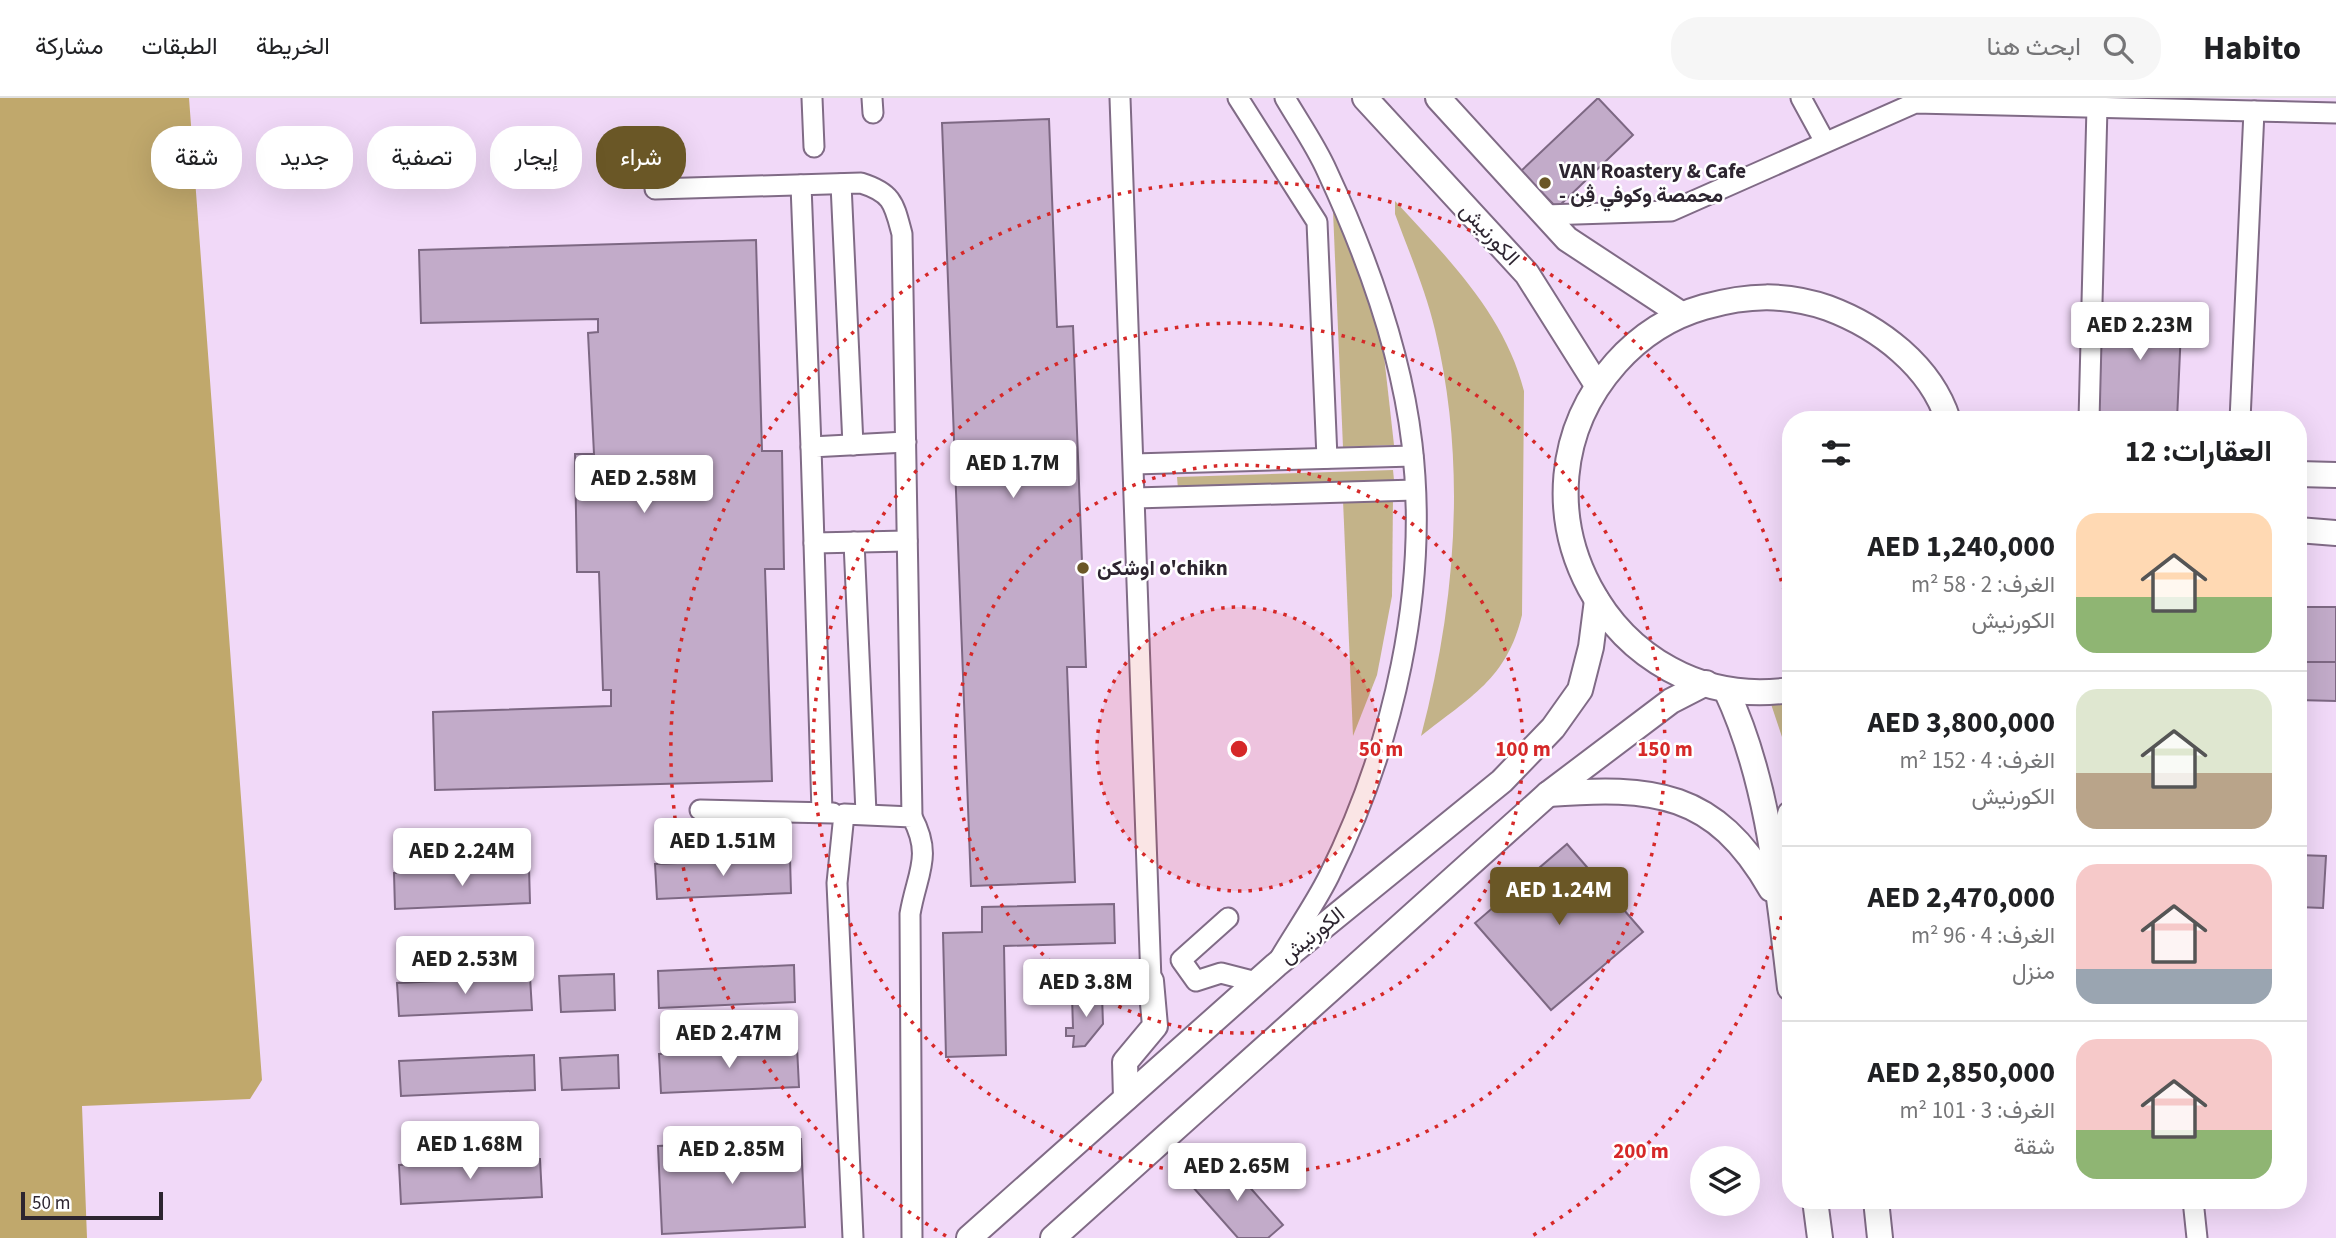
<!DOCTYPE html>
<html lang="ar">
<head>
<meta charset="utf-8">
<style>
  :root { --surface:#fff; --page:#f6f6f6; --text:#202124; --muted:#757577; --line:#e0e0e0; --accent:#6a5726 }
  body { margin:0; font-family:"Source Sans 3",Vazirmatn,sans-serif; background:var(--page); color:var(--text); direction:rtl; height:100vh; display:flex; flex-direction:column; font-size:26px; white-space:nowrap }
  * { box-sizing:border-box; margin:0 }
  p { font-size:23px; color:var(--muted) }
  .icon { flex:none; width:38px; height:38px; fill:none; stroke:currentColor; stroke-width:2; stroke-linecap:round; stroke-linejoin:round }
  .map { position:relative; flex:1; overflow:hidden; direction:ltr }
  .sheet { position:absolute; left:1782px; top:313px; width:525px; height:798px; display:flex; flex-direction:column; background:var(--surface); border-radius:28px; box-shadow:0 7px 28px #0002; direction:rtl }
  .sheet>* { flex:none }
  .hud { position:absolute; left:21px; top:28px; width:665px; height:63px; direction:rtl; display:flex; gap:14px }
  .buttons { position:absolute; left:1690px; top:1048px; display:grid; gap:14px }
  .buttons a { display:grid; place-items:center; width:70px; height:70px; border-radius:50%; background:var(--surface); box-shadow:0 7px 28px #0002; font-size:35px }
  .scale { position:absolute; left:21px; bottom:18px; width:142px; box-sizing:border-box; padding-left:7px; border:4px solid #2d2530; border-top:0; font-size:19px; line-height:24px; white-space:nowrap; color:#2d2530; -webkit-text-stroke:5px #fff; paint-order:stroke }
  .price { position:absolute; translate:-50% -60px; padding:0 16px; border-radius:7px; background:#fff; color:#222; font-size:23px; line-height:46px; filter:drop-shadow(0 2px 4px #0008) }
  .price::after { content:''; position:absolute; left:50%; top:42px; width:21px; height:16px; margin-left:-10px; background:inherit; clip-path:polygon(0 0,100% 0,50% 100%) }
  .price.on { background:var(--accent); color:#fff }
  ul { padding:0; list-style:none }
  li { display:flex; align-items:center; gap:21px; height:175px; padding:0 35px }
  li+li { border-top:2px solid var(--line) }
  li span { display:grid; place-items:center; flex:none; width:196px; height:140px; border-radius:21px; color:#555 }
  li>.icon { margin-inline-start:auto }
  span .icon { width:84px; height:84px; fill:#fffc; stroke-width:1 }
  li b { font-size:30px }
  h2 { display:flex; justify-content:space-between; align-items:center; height:84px; padding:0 35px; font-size:30px }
  .pill { padding:0 24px; border-radius:28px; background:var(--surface); box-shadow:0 7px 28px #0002; font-size:24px; line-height:63px }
  .pill.on { background:var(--accent); color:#fff }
  header { display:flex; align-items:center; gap:42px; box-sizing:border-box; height:98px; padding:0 35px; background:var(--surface); border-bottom:2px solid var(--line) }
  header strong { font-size:33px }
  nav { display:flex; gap:38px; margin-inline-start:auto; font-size:24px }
  .search { width:490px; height:63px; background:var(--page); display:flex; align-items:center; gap:18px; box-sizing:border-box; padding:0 24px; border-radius:28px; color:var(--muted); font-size:26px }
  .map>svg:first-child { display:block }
  .grass { fill:#c3b389 }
  .water { fill:#c0a86c }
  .building { fill:#c2abc9; stroke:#7d6883; stroke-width:2 }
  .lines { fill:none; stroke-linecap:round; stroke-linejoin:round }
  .minor-casing { stroke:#806b86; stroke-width:23 }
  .major-casing { stroke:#806b86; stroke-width:28 }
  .minor { stroke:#fff; stroke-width:19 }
  .major { stroke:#fff; stroke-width:24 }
  .ring { fill:none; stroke:#d62828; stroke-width:3.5; stroke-dasharray:3.5 7 }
  .poi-dot { fill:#6a5726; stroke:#fff; stroke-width:2.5 }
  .labels { text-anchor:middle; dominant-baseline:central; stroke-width:5; stroke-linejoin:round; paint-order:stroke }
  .poi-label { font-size:21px; font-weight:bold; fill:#2d2530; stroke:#fff; text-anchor:start }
  .street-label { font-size:21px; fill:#2d2530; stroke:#fff }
  .centre { fill:#d62828; stroke:#fff; stroke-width:3.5 }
  .ring-label { font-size:21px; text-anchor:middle; font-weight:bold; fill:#d62828; stroke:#fff; stroke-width:5; stroke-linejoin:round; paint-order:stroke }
</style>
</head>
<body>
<header>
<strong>Habito</strong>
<div class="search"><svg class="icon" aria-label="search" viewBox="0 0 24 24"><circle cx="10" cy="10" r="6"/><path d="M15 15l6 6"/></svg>ابحث هنا</div>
<nav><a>الخريطة</a><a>الطبقات</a><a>مشاركة</a></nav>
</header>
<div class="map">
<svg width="2336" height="1140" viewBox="0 0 2336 1140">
  <rect width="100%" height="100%" fill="#f1d9f8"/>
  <g class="grass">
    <path d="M1395 103C1447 159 1505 217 1524 293L1522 517C1507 581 1470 599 1421 638 1456 505 1467 366 1435 232 1426 193 1409 154 1395 116Z"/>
    <path d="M1333 113 1361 171 1383 249 1394 347 1343 349Z"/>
    <path d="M1393 372 1394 382 1178 391 1177 379Z"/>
    <path d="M1393 400 1392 498 1377 577 1353 638 1343 402Z"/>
    <path d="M1790 605V663L1771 606Z"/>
  </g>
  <path class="water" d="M0 0H189L262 982 250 1001 82 1008 87 1140H0Z"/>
  <g class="building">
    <path d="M1598 0 1633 37 1557 110 1521 73Z"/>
    <path d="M1049 21 1057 229 1073 228 1086 569H1067L1075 784 971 788 942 25Z"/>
    <path d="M756 142 762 353H782L784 471H765L772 683 435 692 433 614 611 608V592H603L599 474H577L575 356H594L588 235 598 234V221L421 225 419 152Z"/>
    <path d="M2103 205 2182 208 2177 322H2098Z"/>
    <rect x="2298" y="509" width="38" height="55"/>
    <path d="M2298 564H2336V603L2298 602Z"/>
    <path d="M1567 746 1643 834 1551 912 1475 825Z"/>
    <path d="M2298 757 2326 758 2323 810 2298 809Z"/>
    <path d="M790 760 791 795 657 801 655 766Z"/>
    <path d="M529 769 530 805 395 811 394 775Z"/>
    <path d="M1114 806 1115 845 1004 848 1006 957 946 959 943 835 982 834V809Z"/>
    <path d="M794 867 795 904 659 910 658 873Z"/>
    <path d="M614 876 615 912 561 914 559 878Z"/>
    <path d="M530 879 532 912 399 918 397 885Z"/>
    <path d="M1102 897 1103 926 1085 948 1073 949 1074 938H1066V930H1073L1072 898Z"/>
    <path d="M797 949 799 989 661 995 659 956Z"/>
    <path d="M534 957 535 992 401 998 399 963Z"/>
    <path d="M618 957 619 990 562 992 560 960Z"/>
    <path d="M801 1041 805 1129 662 1136 658 1048Z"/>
    <path d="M1224 1060 1283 1127 1268 1140H1238L1192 1088Z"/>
    <path d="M540 1061 542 1099 401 1106 399 1067Z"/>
  </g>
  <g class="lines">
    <g class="minor-casing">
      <g id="minor">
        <path d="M812 0 814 49"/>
        <path d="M872 0 873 15"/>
        <path d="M1120 0 1151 883"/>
        <path d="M1238 0 1317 124 1327 360"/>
        <path d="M1801 0 1825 44"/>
        <path d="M841 86 853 347"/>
        <path d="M801 87 811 349"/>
        <path d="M655 91 861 85C893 95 894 106 902 136L912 719"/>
        <path d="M1545 117 1671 113 1915 5 2254 13"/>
        <path d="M2089 322 2097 9"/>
        <path d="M2240 322 2254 13 2336 15"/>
        <path d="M906 344 811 349 814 445 907 443"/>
        <path d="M1134 366 1413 358"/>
        <path d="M1135 400 1415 392"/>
        <path d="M854 444 866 715"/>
        <path d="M814 445 822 714"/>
        <path d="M700 712 833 715"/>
        <path d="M1228 820 1181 862 1196 883 1221 875 1256 884"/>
        <path d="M1280 860C1296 833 1315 806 1329 778 1394 646 1429 492 1412 346 1401 252 1367 159 1327 73 1316 48 1299 24 1285 0"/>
        <path d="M2193 1102 2197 1140"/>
        <path d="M853 1140 837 785 844 716 912 719C933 758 917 775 910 816L912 1140"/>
      </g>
    </g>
    <g class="major-casing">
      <g id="major">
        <path d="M1365 0 1527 176 1597 287"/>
        <path d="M1438 0 1567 141 1681 216"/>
        <path d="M2298 376 2336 377"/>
        <path d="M2298 432 2336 435"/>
        <path d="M1726 592C1769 683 1778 790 1790 890"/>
        <path d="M1790 592C1610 618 1494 402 1616 265 1640 238 1669 219 1704 209 1747 197 1785 195 1828 210 1879 229 1931 268 1948 322"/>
        <path d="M1548 696C1653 688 1715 693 1771 791"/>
        <path d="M1790 716 1788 726 1790 743"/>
        <path d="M1126 1000 1125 964 1155 928 1151 883"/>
        <path d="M1815 1102 1820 1140"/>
        <path d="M1876 1102 1880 1140"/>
        <path d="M969 1140 1276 867 1502 683 1553 630 1580 592 1591 549 1597 502"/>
        <path d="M1053 1140 1548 696 1671 603 1706 585"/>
      </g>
    </g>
    <use href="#minor" class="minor"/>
    <use href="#major" class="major"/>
  </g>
  <circle cx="1239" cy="651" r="142" fill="#d62828" fill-opacity=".12"/>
  <g class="ring">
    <circle cx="1239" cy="651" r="142"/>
    <circle cx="1239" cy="651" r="284"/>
    <circle cx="1239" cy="651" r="426"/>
    <path d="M1790 788A568 568 0 0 1 1532 1138M946 1138A568 568 0 1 1 1790 514"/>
  </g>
  <g class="poi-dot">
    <circle cx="1545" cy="85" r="7"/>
    <circle cx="1083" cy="470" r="7"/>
  </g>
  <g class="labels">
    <g class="poi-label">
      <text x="1559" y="73">VAN Roastery &amp; Cafe<tspan x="1559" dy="24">- محمصة وكوفي ڤِن</tspan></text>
      <text x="1097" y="470">اوشكن o'chikn</text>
    </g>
    <g class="street-label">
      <text transform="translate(1490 136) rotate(47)">الكورنيش</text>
      <text transform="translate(1312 837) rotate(-39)">الكورنيش</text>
    </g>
  </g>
  <circle cx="1239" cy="651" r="10" class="centre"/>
  <g class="ring-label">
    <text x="1381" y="658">50 m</text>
    <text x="1523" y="658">100 m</text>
    <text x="1665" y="658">150 m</text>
    <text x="1641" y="1060">200 m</text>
  </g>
</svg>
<div class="buttons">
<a><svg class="icon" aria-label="layers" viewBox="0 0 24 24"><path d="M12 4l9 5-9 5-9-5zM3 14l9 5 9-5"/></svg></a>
</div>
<div class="scale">50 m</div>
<b class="price" style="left:2140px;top:264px">AED 2.23M</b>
<b class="price" style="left:1013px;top:402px">AED 1.7M</b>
<b class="price" style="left:644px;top:417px">AED 2.58M</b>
<b class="price" style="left:723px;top:780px">AED 1.51M</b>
<b class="price" style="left:462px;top:790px">AED 2.24M</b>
<b class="price on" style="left:1559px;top:829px">AED 1.24M</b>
<b class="price" style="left:465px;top:898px">AED 2.53M</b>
<b class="price" style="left:1086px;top:921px">AED 3.8M</b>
<b class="price" style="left:729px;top:972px">AED 2.47M</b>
<b class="price" style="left:470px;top:1083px">AED 1.68M</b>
<b class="price" style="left:732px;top:1088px">AED 2.85M</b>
<b class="price" style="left:1237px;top:1105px">AED 2.65M</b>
<div class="hud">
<a class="pill on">شراء</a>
<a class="pill">إيجار</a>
<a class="pill">تصفية</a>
<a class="pill">جديد</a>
<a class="pill">شقة</a>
</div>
<section class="sheet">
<h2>العقارات: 12<svg class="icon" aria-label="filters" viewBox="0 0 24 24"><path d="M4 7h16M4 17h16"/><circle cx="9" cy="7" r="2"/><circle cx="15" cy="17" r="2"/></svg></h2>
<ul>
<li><span style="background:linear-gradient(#ffd9b3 60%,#8fb573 0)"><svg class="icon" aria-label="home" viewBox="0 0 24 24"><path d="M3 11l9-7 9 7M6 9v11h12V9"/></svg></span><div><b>AED 1,240,000</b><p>الغرف: 2 · 58 m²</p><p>الكورنيش</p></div></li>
<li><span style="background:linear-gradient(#dfe7d0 60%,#b9a48a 0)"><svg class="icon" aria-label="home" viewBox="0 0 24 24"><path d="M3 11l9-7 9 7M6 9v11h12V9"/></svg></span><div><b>AED 3,800,000</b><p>الغرف: 4 · 152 m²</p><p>الكورنيش</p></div></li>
<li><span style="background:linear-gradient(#f6c9c9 75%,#9aa5b1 0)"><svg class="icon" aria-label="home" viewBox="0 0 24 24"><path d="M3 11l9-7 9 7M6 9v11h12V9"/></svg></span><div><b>AED 2,470,000</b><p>الغرف: 4 · 96 m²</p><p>منزل</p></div></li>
<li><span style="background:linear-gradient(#f6c9c9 65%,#8fb573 0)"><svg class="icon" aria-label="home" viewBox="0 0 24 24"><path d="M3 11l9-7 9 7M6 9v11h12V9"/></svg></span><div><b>AED 2,850,000</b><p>الغرف: 3 · 101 m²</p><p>شقة</p></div></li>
</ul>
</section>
</div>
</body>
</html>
